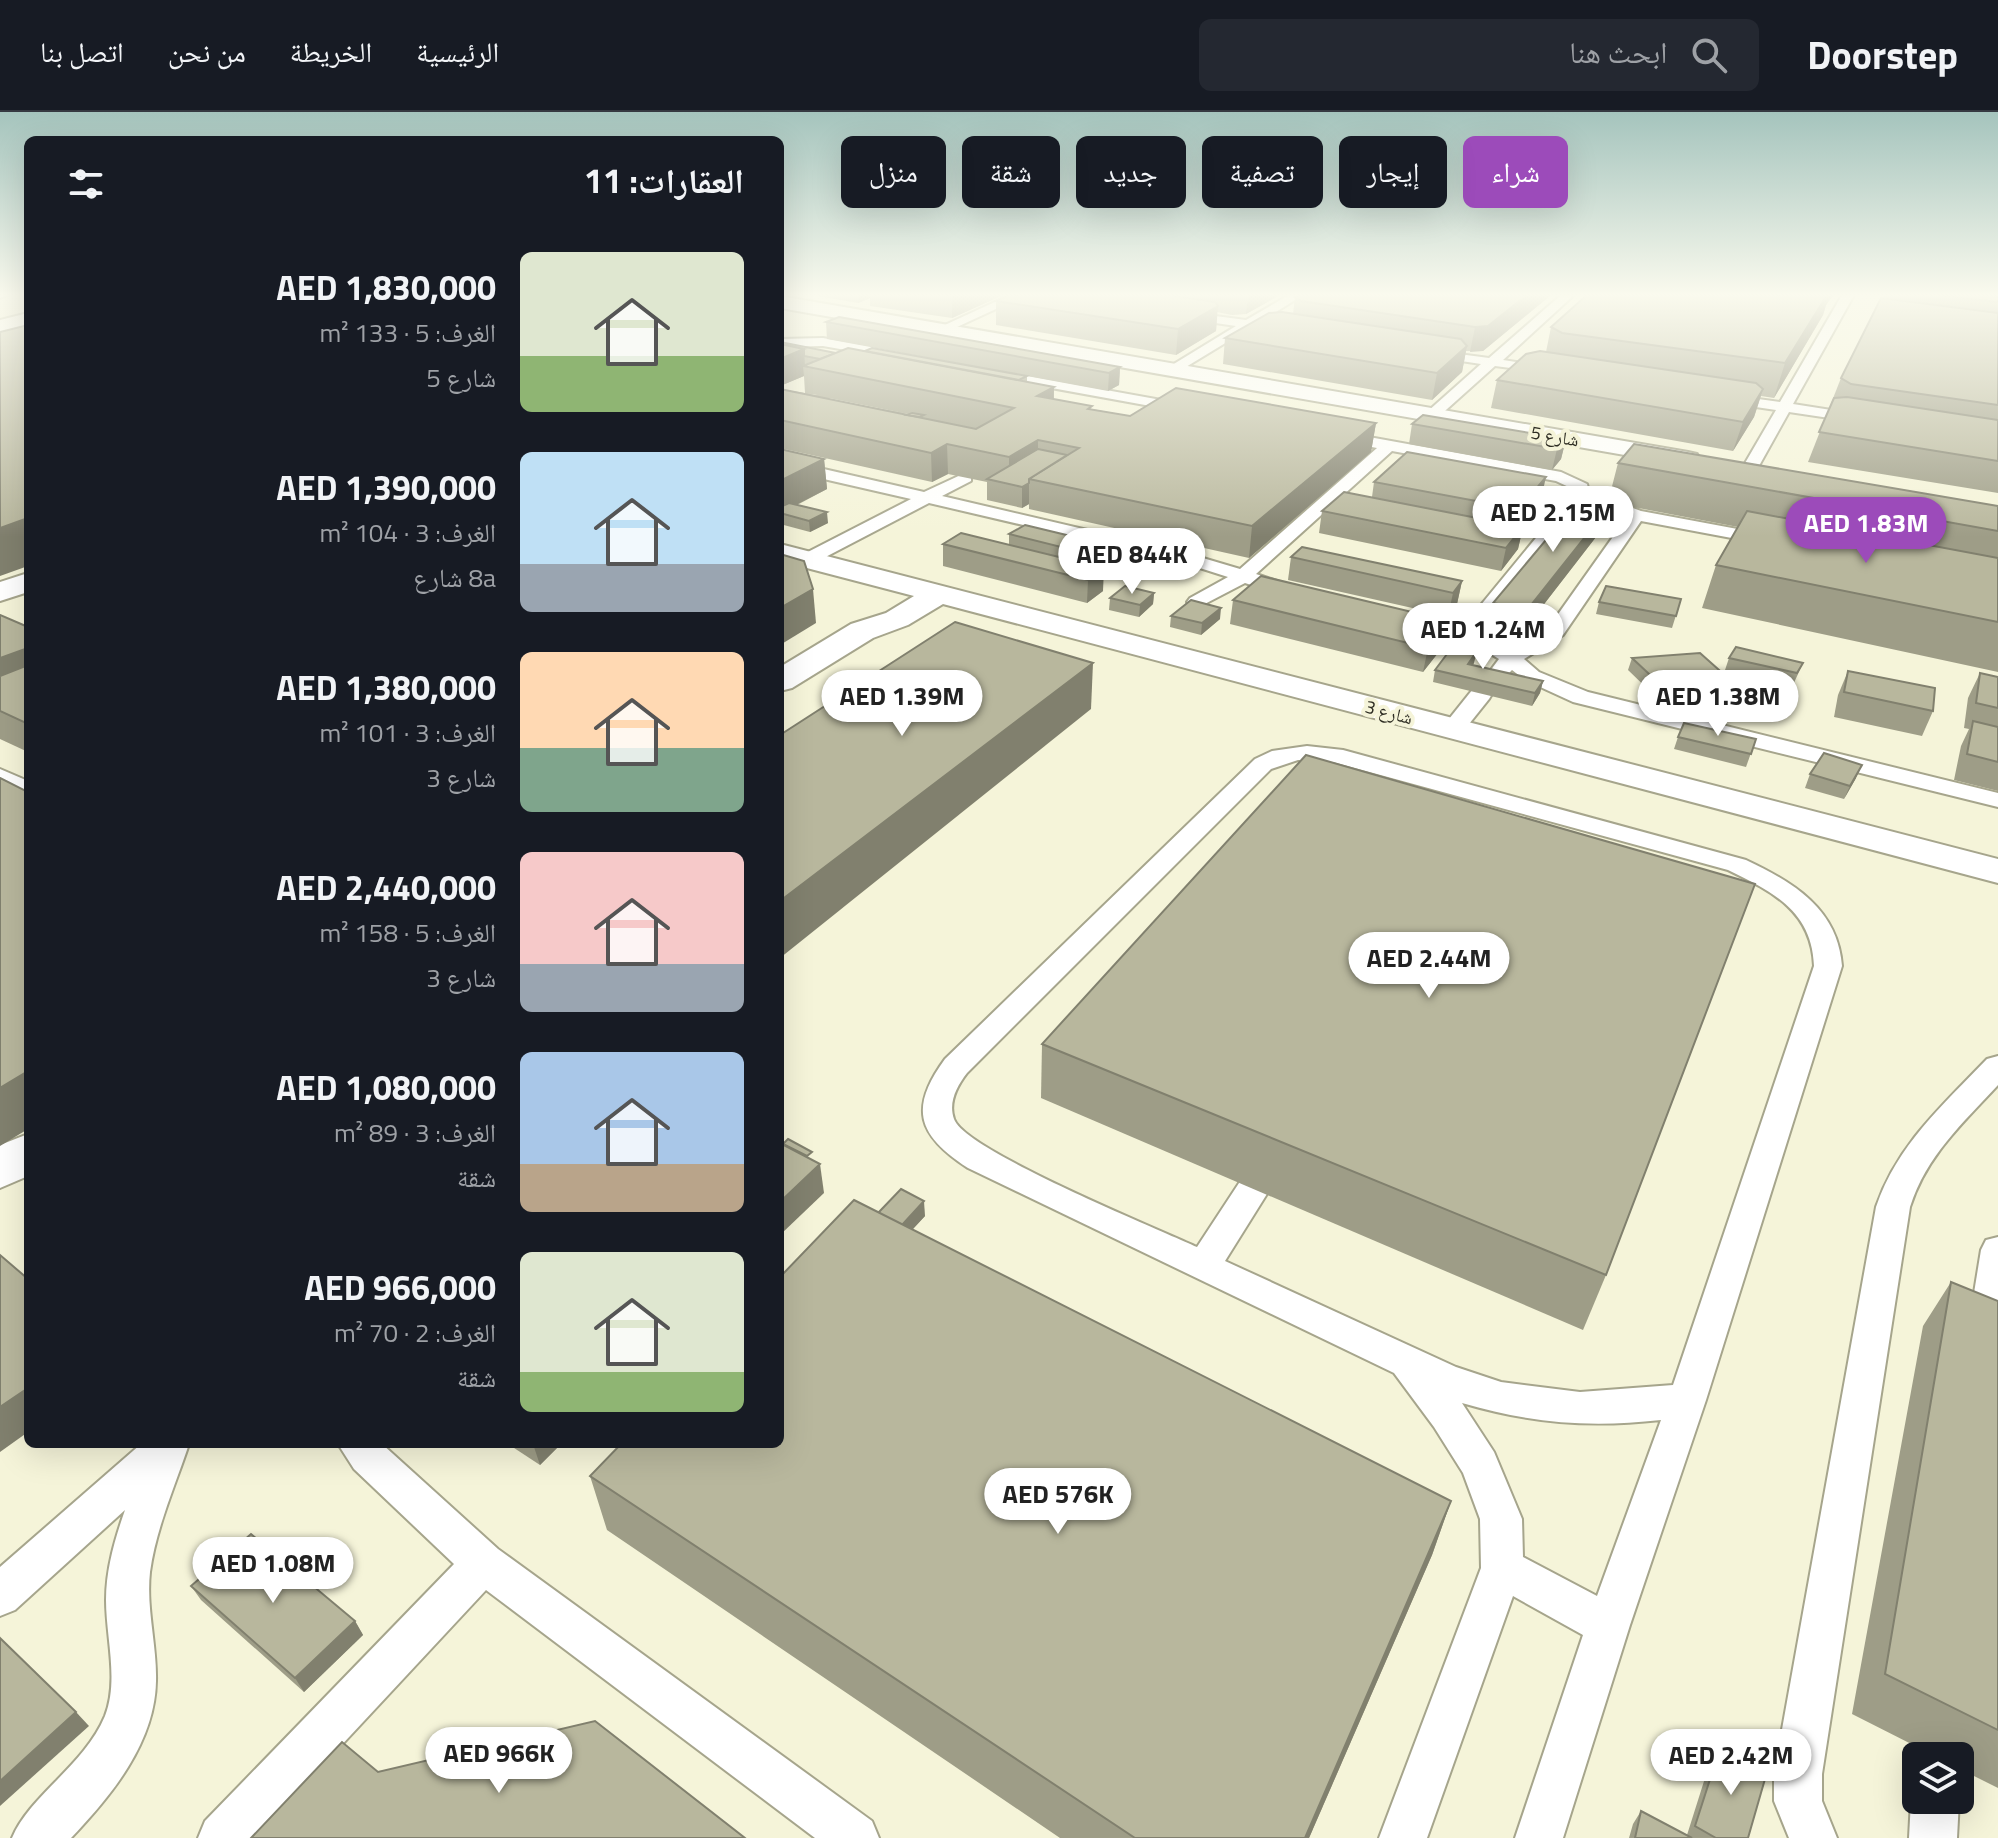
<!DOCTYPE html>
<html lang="ar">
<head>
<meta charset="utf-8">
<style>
  :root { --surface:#171b24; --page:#242831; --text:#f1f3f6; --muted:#9ea1a6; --line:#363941; --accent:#9c4bba }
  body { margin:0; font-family:"Titillium Web","Noto Naskh Arabic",sans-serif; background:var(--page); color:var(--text); direction:rtl; height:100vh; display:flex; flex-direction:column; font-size:30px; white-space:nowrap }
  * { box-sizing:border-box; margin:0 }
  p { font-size:26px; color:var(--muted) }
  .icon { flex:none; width:44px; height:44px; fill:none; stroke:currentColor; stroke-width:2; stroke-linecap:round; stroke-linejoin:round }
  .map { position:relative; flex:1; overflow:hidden; direction:ltr }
  .drawer { position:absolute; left:24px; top:24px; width:760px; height:1312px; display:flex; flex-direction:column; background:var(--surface); border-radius:12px; box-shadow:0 8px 32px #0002; direction:rtl }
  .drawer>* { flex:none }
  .hud { position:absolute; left:808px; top:24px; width:760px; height:72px; direction:rtl; display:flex; gap:16px }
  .tools { position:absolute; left:1902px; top:1630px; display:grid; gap:16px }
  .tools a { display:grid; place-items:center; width:72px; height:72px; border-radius:12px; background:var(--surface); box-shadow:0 8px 32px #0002; font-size:40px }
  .price { position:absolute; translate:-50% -68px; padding:0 18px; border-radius:28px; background:#fff; color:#222; font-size:26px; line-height:52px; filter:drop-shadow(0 2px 4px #0008) }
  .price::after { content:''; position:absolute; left:50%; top:48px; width:24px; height:18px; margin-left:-12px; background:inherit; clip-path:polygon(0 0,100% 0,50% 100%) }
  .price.on { background:var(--accent); color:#fff }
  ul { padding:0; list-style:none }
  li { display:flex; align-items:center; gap:24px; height:200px; padding:0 40px }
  li span { display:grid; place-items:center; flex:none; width:224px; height:160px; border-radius:12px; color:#555 }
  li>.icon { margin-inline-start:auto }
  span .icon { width:96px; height:96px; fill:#fffc; stroke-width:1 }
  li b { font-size:34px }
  h2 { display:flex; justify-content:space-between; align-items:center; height:96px; padding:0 40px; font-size:34px }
  .chip { padding:0 28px; border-radius:12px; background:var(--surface); box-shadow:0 8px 32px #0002; font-size:28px; line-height:72px }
  .chip.on { background:var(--accent); color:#fff }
  header { display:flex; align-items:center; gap:48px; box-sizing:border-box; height:112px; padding:0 40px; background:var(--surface); border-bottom:2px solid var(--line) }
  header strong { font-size:38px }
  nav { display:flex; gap:44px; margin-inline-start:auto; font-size:28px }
  .search { width:560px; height:72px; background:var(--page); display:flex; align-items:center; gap:20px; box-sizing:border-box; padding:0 28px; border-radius:12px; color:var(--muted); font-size:30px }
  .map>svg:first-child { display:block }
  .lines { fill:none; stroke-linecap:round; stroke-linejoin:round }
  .lane-casing { stroke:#a6a58c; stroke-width:4 }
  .street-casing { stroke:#a6a58c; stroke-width:4 }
  .secondary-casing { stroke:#a6a58c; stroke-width:4 }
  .lane { fill:#fff; fill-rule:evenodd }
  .street { fill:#fff; fill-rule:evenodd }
  .secondary { fill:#fff; fill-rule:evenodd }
  .wall { fill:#9e9d87; fill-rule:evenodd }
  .shaded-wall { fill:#81806e }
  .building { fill:#b8b79d; stroke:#81806e; stroke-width:2 }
  .labels { text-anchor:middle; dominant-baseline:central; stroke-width:8; stroke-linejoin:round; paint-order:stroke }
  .far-street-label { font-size:18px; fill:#2d2c22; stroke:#f5f4d9 }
</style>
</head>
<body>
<header>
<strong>Doorstep</strong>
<div class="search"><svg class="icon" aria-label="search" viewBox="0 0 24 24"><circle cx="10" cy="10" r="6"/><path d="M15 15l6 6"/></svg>ابحث هنا</div>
<nav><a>الرئيسية</a><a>الخريطة</a><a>من نحن</a><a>اتصل بنا</a></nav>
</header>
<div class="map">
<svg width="1998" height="1726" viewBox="0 0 1998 1726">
  <rect width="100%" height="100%" fill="#f5f4d9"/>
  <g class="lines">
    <g class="lane-casing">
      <g id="lane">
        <path d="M0 183H8L0 186Z"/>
        <path d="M1010 183H1026L944 221 934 218Z"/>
        <path d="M1289 183H1303L1260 210 1290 215V221L1250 216 1176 261 1164 258 1236 214 1181 206 1175 202 1177 199 1246 208Z"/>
        <path d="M1561 183H1574L1503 248 1556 256V262L1495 254 1437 306H1427V300L1481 252 1421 243V237L1489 246Z"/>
        <path d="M1842 183H1854L1793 292 1863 303 1870 307 1863 311 1789 300 1755 361H1743L1741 358 1776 298 1722 290 1715 286 1722 282 1780 290Z"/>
        <path d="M823 226 902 240 909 244 902 248 823 234 780 235V227Z"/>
        <path d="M990 257 1189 293 1196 297 1189 301 985 264 983 261Z"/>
        <path d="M1336 319 1561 360 1587 372 1589 380 1641 399 1775 424 1778 428 1769 433 1641 409 1563 523 1524 547 1539 560 1588 580 1998 681V695L1573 590 1525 568 1512 558 1507 563H1493L1490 559 1499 547 1473 531 1406 513 1403 509 1413 503 1462 516 1572 382 1573 377 1556 369 1392 339 1256 462 1298 476 1300 480 1298 484 1291 486 1245 471 1197 496 1190 494 1187 490 1190 486 1228 465 1181 450 929 391 814 451H802L799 447 802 443 911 387 780 357V347L924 380 965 361 971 363V369L942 384 1186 441 1240 457 1377 336 1331 327 1328 324ZM1583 390 1627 405 1549 515 1511 537 1479 521Z"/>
        <path d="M1481 576 1492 582 1489 587 1461 622H1445L1442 617 1445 612 1473 577Z"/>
        <path d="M1307 634 1343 638 1746 748C1793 770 1838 797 1842 854L1706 1288 1630 1513 1563 1726H1515L1583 1523 1513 1484 1427 1726H1379L1481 1456 1480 1407 1463 1361 1434 1315 1394 1261 968 1056C917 1023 909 996 945 947L1255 647 1272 639ZM1298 648 1333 650 1728 758C1773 780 1812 799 1814 854L1673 1273 1580 1280 1501 1270 1456 1255 1225 1149 1270 1077 1265 1068 1253 1065 1241 1068 1197 1135C1158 1117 964 1038 954 1007 948 990 957 974 967 961L1271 657ZM1462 1291C1530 1311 1588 1316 1661 1308L1597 1484 1523 1445 1522 1407 1494 1340Z"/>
        <path d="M0 657 28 669V685L0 673Z"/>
        <path d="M1998 944V973C1963 1011 1926 1044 1910 1095L1822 1662V1689L1837 1726H1789L1774 1689V1662L1876 1095C1897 1033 1943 993 1987 947Z"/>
        <path d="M1998 1125V1235L1985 1239 1972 1235 1967 1224 1981 1138 1986 1128Z"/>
        <path d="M141 1332H189C175 1374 156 1416 150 1460 146 1497 157 1533 156 1569 155 1631 111 1684 71 1726H12C30 1683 84 1654 105 1604 119 1568 106 1526 106 1488 106 1457 115 1427 125 1398L15 1498 0 1504V1455Z"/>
        <path d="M338 1332H382L498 1437 872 1709 879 1726H815L486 1478 255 1726H198L205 1709 454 1452 354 1357Z"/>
        <path d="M1916 1676V1688H1959L1957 1726H1909L1911 1688Z"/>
      </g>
    </g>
    <g class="street-casing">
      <g id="street">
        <path d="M780 184 1688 340 1697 342 1700 347 1697 352 1688 354 780 196Z"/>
        <path d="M780 432 1998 747V771L943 492 908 513 873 526 792 576 780 579V555L851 512 886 501 914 484 780 449Z"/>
        <path d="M28 461V480L0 489V470Z"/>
        <path d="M28 1022V1064L0 1076V1033Z"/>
      </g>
    </g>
    <g class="secondary-casing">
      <path id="secondary" d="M28 201V213L0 220V208Z"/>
    </g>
    <use href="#lane" class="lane"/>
    <use href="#street" class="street"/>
    <use href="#secondary" class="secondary"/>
  </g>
  <g class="wall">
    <path d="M812 183H1001V184L952 206 870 194V186L858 191Z"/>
    <path d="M1009 183H1280L1246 202 1232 203 1217 200 1216 219 1176 243 996 213V189Z"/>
    <path d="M1299 183H1551L1483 239H1466L1462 260 1432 288 1223 252 1225 226 1293 202 1295 185Z"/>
    <path d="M1587 183H1833L1826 193 1823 203 1774 286 1761 284 1754 305 1733 339 1491 296 1497 268 1546 240 1551 215Z"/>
    <path d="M1884 183H1998V381L1808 350 1841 266Z"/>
    <path d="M826 210 1120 255 1119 273 1108 279 827 227Z"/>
    <path d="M780 230 836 241 1027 264V270L1054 275V287L1092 297 1130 304 1376 311 1371 340 1249 446 1029 397V392L1022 396 987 388V370L948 362 932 370 780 336V277L817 283 805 281 804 264 780 274ZM829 286 908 302 829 287Z"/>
    <path d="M1412 312 1566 327 1561 347 1552 358 1409 332Z"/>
    <path d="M780 337 824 347 827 377 797 393 828 411 810 420 780 412Z"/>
    <path d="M1618 351 1998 394V560L1702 496 1716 453 1738 415 1612 391 1606 412 1521 522 1488 514 1493 491 1608 390Z"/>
    <path d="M1374 370 1539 396 1523 415 1518 437 1501 459 1319 421 1322 399 1372 385Z"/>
    <path d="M1009 422 1111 445 1097 455 1103 479 1087 491 943 454V432L1009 433Z"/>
    <path d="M1291 445 1462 469 1457 492 1448 504 1288 468Z"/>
    <path d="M1154 481 1153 492 1139 505 1109 498 1110 486Z"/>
    <path d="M1681 487 1672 516 1596 502 1599 490Z"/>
    <path d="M1233 488 1450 509 1445 532 1423 560 1230 512Z"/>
    <path d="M0 503 28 515V640L0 627Z"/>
    <path d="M1171 504 1220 507 1201 523 1170 515Z"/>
    <path d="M1632 546 1728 566 1724 578 1708 579 1706 585 1660 589 1628 558Z"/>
    <path d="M1729 546 1803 551 1793 573 1725 558Z"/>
    <path d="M1474 551 1473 553 1543 569 1540 581 1532 594 1433 570 1435 558Z"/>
    <path d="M1848 559 1933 599 1922 624 1834 605 1838 583Z"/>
    <path d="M1980 561 1998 565V679L1954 668 1961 634 1969 617 1964 616 1968 586Z"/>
    <path d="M1678 625 1756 627 1746 655 1674 637Z"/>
    <path d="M1810 662 1856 666 1844 687 1805 676Z"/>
    <path d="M1042 932 1606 1163 1583 1218 1041 986Z"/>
    <path d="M878 1101 925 1104 912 1118 1451 1389 1432 1443 1309 1726H1060L607 1418 590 1364Z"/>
    <path d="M1951 1170 1998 1189V1676L1960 1657V1644H1935L1852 1602 1923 1214Z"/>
    <path d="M508 1332H561L540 1353Z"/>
    <path d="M191 1474 355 1509 363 1523 304 1580 201 1488Z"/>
    <path d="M1721 1633 1748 1726H1629L1633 1712 1641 1699 1687 1723 1711 1647Z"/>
  </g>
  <g class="shaded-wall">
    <path d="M858 183H869L870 186 858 191Z"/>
    <path d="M952 183H1001V184L952 206Z"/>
    <path d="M1248 183H1280L1246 202Z"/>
    <path d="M1527 183H1551L1483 239 1470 240 1475 215Z"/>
    <path d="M1827 183H1833L1826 193 1823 203 1774 286 1785 251Z"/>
    <path d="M1218 194 1216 219 1176 243 1178 217Z"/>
    <path d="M1467 234 1462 260 1432 288 1437 261Z"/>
    <path d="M804 237 805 255 803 254 804 264 780 274V247Z"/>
    <path d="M1120 255 1119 273 1108 279 1109 261Z"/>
    <path d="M1054 275 1053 303 1037 284Z"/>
    <path d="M1763 277 1754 305 1733 339 1743 310Z"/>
    <path d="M1376 311 1371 340 1249 446 1252 414Z"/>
    <path d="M1566 327 1561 347 1552 358 1557 337Z"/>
    <path d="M1038 328V357L1009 372V345Z"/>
    <path d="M947 332 948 362 932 370 931 341Z"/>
    <path d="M824 347 827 377 780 401V369Z"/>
    <path d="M1546 365 1539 396 1523 415 1518 437 1501 459 1506 436 1511 429 1519 397Z"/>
    <path d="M1029 371V392L1022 396V375Z"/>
    <path d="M1612 391 1606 412 1521 522 1527 498Z"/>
    <path d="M827 400 828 411 810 420 809 409Z"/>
    <path d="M28 406V454L0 464V416Z"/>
    <path d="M1112 434 1111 445 1096 455 1097 444Z"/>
    <path d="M1104 456 1103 479 1087 491 1088 468Z"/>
    <path d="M1462 469 1457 492 1448 504 1453 481Z"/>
    <path d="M813 477 816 511 780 533V496Z"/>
    <path d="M1154 481 1153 492 1139 505 1140 493Z"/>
    <path d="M1221 496 1220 507 1201 523 1202 511Z"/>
    <path d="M1450 509 1445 532 1423 560 1428 536Z"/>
    <path d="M28 536V578L0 589V546Z"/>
    <path d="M1477 539 1474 551 1465 564 1468 552Z"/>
    <path d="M1093 551 1091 597 780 846V789Z"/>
    <path d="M1543 569 1540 581 1532 594 1535 581Z"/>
    <path d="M1862 653 1856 666 1844 687 1850 674Z"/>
    <path d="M28 959V1017L0 1034V976Z"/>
    <path d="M820 1052 824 1081 780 1123V1090Z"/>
    <path d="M924 1089 925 1104 884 1148 883 1133Z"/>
    <path d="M28 1276V1320L0 1340V1295Z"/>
    <path d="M533 1332H561L540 1353Z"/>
    <path d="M1451 1389 1432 1443 1309 1726H1305Z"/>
    <path d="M355 1509 363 1523 304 1580 295 1566Z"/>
    <path d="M76 1600 89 1614 0 1694V1669Z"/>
  </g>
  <g class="building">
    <path d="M1009 183H1168L1215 190 1218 194 1178 217 996 189Z"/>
    <path d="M1299 183H1527L1488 214 1475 215 1301 189 1295 185Z"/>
    <path d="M1587 183H1827L1785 251 1562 221 1551 215Z"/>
    <path d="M1937 183H1998V190Z"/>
    <path d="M1881 186 1998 201V293L1851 272 1841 266Z"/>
    <path d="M1282 200 1461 227 1467 234 1437 261 1225 226 1269 201Z"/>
    <path d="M839 205 1120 255 1109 261 826 210Z"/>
    <path d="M28 213V406L0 416V220Z"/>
    <path d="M780 230 836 241 820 247 804 244V237L780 232Z"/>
    <path d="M780 232 804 237 780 247Z"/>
    <path d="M848 236 1054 275 1037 284 1092 294 1088 297 1130 304 1176 276 1376 311 1252 414 1029 367 1079 336 1038 328 1009 345 947 332 931 341 780 308V277L976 317 1014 296 803 254Z"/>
    <path d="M872 236 1027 264 1019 268 865 239Z"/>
    <path d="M1540 239 1756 271 1763 277 1743 310 1497 268 1526 242Z"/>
    <path d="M1847 285 1998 308V349L1819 320 1834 286Z"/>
    <path d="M912 301 924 303 920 305 907 303Z"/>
    <path d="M1423 303 1566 327 1557 337 1412 312Z"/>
    <path d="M1634 332 1998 394V419L1618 351Z"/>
    <path d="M780 337 824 347 780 369Z"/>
    <path d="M1038 337 1067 343 1029 367V371L1022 375 987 367Z"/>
    <path d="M1407 340 1546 365 1519 397 1374 370Z"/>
    <path d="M1344 380 1523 415 1506 436 1322 399Z"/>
    <path d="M1582 385 1612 391 1527 498 1493 491Z"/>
    <path d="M789 391 827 400 809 409 780 401V395Z"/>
    <path d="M1747 399 1998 446V510L1716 453Z"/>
    <path d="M1025 413 1112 434 1097 444 1009 422Z"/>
    <path d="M961 421 1104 456 1088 468 943 432Z"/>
    <path d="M1302 435 1462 469 1453 481 1291 445Z"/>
    <path d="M780 442 804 449 813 477 780 496Z"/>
    <path d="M1261 464 1450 509 1428 536 1233 488Z"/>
    <path d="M1125 474 1154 481 1140 493 1110 486Z"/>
    <path d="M1606 474 1681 487 1676 504 1599 490Z"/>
    <path d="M1191 488 1221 496 1202 511 1171 504Z"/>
    <path d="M0 503 28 515V536L0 546Z"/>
    <path d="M955 510 1093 551 780 789V623Z"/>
    <path d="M1453 534 1477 539 1468 552 1543 569 1535 581 1435 558Z"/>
    <path d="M1736 535 1803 551 1797 561 1729 546Z"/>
    <path d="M1700 541 1728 566 1704 568 1710 573 1664 576 1632 546Z"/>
    <path d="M28 553V612L0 599V564Z"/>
    <path d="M1848 559 1935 576 1933 599 1844 580Z"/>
    <path d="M1980 561 1998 565V596L1976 591Z"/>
    <path d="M1973 609 1998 615V650L1967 642Z"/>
    <path d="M1684 611 1756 627 1751 642 1678 625Z"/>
    <path d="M1824 641 1862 653 1850 674 1810 662Z"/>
    <path d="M1306 643 1755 772 1606 1163 1042 932Z"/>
    <path d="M0 666 28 680V959L0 976Z"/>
    <path d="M788 1027 812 1040 807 1044 783 1032Z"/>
    <path d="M780 1031 820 1052 780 1090Z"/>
    <path d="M901 1077 924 1089 902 1113 878 1101Z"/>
    <path d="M854 1088 1451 1389 1305 1726H1135L590 1364 621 1332H780V1165Z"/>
    <path d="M0 1143 28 1167V1276L0 1295Z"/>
    <path d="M1951 1170 1998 1189V1618L1885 1562Z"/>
    <path d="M251 1422 355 1509 295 1566 191 1474Z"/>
    <path d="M0 1526 76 1600 0 1669Z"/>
    <path d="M595 1609 745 1726H251L342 1630 378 1660Z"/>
    <path d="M1721 1633 1767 1660 1748 1726H1716L1695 1714Z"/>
    <path d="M1641 1699 1692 1726H1635Z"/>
  </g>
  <linearGradient id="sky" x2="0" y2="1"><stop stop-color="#a5c4bd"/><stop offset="0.43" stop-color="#fafaee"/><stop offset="1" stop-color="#fafaee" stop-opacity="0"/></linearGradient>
  <rect width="1998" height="425" fill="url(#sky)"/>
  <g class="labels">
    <g class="far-street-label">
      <text transform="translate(1555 324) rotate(10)">شارع 5</text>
      <text transform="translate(1389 600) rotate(15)">شارع 3</text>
    </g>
  </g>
</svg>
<div class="tools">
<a><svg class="icon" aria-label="layers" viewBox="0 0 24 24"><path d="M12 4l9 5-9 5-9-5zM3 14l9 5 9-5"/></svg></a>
</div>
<b class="price" style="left:1553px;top:442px">AED 2.15M</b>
<b class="price on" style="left:1866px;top:453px">AED 1.83M</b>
<b class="price" style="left:1132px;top:484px">AED 844K</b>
<b class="price" style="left:1483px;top:559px">AED 1.24M</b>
<b class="price" style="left:902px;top:626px">AED 1.39M</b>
<b class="price" style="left:1718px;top:626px">AED 1.38M</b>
<b class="price" style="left:1429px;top:888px">AED 2.44M</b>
<b class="price" style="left:1058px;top:1424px">AED 576K</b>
<b class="price" style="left:273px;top:1493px">AED 1.08M</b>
<b class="price" style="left:499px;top:1683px">AED 966K</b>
<b class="price" style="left:1731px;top:1685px">AED 2.42M</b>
<div class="hud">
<a class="chip on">شراء</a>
<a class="chip">إيجار</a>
<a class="chip">تصفية</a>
<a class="chip">جديد</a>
<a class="chip">شقة</a>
<a class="chip">منزل</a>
</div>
<section class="drawer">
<h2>العقارات: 11<svg class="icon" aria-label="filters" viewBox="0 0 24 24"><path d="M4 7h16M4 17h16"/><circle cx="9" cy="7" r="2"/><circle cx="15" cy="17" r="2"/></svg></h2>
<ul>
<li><span style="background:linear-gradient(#dfe7d0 65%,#8fb573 0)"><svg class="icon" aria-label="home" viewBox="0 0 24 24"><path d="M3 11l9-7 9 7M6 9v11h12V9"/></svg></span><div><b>AED 1,830,000</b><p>الغرف: 5 · 133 m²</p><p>شارع 5</p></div></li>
<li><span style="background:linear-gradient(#bfe0f5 70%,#9aa5b1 0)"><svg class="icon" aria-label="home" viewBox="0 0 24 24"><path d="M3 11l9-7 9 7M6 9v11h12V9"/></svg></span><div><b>AED 1,390,000</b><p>الغرف: 3 · 104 m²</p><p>8a شارع</p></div></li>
<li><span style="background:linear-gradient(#ffd9b3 60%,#7fa58c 0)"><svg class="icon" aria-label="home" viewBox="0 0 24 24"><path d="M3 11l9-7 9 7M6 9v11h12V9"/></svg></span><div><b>AED 1,380,000</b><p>الغرف: 3 · 101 m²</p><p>شارع 3</p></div></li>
<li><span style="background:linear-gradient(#f6c9c9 70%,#9aa5b1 0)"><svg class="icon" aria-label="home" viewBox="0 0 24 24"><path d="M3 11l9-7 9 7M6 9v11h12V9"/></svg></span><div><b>AED 2,440,000</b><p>الغرف: 5 · 158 m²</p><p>شارع 3</p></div></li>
<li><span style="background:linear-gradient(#a9c7e8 70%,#b9a48a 0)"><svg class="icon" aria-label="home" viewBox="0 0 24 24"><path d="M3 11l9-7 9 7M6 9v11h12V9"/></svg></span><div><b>AED 1,080,000</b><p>الغرف: 3 · 89 m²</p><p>شقة</p></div></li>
<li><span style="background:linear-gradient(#dfe7d0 75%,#8fb573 0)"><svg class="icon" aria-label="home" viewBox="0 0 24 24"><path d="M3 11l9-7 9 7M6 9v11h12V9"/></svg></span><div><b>AED 966,000</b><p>الغرف: 2 · 70 m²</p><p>شقة</p></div></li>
</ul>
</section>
</div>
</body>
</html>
